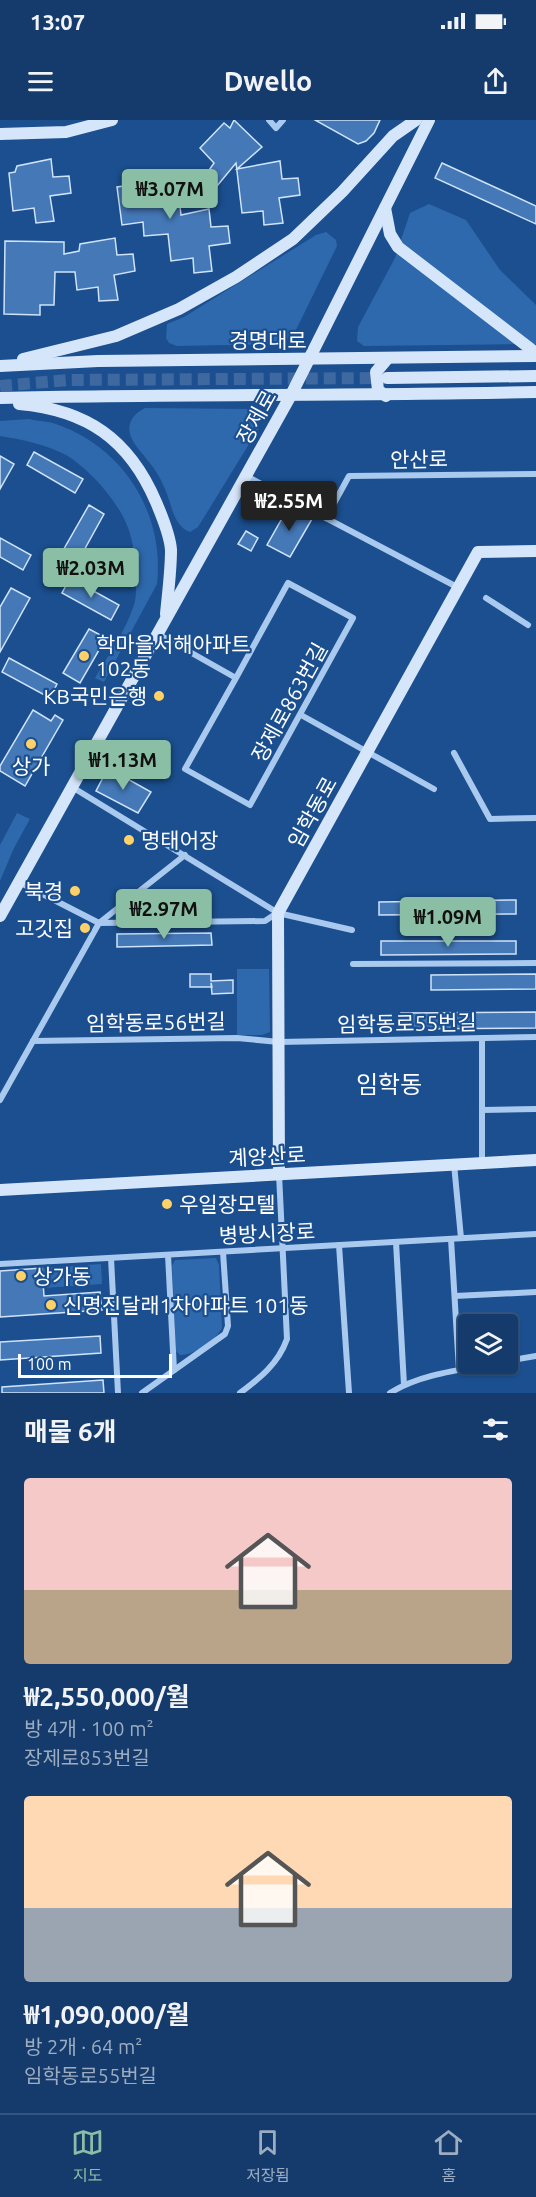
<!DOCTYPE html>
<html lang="ko">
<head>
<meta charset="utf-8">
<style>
  :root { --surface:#143b6b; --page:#1d4271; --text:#f1f3f6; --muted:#9dadc1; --line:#33557e; --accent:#8abfa5 }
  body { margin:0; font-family:Ubuntu,"Noto Sans KR",sans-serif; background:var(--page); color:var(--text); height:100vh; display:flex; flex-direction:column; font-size:22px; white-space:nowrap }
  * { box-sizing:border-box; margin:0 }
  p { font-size:20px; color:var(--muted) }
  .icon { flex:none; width:33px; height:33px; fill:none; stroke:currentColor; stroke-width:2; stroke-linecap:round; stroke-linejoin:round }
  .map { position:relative; height:1273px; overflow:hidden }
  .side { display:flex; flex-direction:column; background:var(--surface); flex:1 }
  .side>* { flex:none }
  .buttons { position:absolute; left:458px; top:1194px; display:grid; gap:12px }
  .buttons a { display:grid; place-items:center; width:60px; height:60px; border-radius:6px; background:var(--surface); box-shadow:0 2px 4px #0004,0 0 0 2px var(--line); font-size:30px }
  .scale { position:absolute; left:18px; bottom:15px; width:154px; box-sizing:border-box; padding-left:6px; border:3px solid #fff; border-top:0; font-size:16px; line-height:21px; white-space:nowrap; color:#fff; -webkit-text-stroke:4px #1b4f8f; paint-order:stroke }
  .price { position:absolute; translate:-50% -51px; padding:0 14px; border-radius:6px; background:var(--accent); color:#111; font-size:20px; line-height:39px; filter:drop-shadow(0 2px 3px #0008) }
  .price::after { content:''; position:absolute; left:50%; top:36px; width:18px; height:14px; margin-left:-9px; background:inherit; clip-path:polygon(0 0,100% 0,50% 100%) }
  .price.selected { background:#222; color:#fff }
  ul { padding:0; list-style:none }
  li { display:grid; align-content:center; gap:12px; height:318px; padding:0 24px }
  li span { display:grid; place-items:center; height:186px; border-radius:6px; color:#555 }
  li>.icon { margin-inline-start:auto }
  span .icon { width:108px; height:108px; fill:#fffc; stroke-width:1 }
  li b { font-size:26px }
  h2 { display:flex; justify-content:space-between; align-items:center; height:72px; padding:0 24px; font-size:26px }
  .status { display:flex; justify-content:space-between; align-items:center; height:42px; padding:0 30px; background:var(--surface); direction:ltr }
  .status svg { height:16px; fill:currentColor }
  header { display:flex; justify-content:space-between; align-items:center; height:78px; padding:0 24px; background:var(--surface); font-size:27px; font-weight:700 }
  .dock { display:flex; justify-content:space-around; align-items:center; height:84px; border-top:2px solid var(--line); background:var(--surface); font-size:16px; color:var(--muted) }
  .dock a { display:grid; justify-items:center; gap:3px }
  .dock .selected { color:var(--accent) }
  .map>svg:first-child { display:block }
  .green { fill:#2e69ad }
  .building { fill:#4478b7; stroke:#cfe3fa; stroke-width:1.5 }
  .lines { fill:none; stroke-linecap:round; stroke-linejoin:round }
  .secondary-tunnel { stroke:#3d69a0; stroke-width:12; stroke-dasharray:12 6; stroke-linecap:butt }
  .street { stroke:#a9c9ee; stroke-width:6 }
  .secondary { stroke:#d6e6fa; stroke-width:12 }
  .poi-dot { fill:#ffd166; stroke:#1b4f8f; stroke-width:2 }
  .labels { text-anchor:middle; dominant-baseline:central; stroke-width:4.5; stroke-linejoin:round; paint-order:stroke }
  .street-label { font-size:21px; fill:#fff; stroke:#1b4f8f }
  .poi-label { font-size:21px; fill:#fff; stroke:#1b4f8f; text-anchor:start }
  .quarter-label { font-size:24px; fill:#fff; stroke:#1b4f8f }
</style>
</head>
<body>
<div class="status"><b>13:07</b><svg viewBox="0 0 49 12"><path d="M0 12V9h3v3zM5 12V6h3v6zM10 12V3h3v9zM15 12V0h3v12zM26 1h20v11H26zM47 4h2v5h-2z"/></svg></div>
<header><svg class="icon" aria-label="menu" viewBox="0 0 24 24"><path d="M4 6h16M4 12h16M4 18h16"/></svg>Dwello<svg class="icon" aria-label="share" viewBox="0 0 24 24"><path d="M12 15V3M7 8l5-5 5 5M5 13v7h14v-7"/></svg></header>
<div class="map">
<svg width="536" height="1273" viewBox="0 0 536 1273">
  <rect width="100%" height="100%" fill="#1b4f8f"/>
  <g class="green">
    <path d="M429 84 466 100 500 150 536 185V224L364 226 357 221 358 207 395 138 410 93Z"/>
    <path d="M326 112 336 120 337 126 294 214 286 220 276 224 177 226 169 223 166 218 167 204 184 197 316 115Z"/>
    <path d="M145 288 249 289 259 308 198 407 190 412C173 406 172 384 165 369 161 359 155 349 148 341 142 332 133 325 130 314 127 301 135 293 145 288Z"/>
    <path d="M29 299C37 301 48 301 56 304 123 327 165 393 157 464L104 562 95 558C109 534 126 510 134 485 137 475 136 463 135 453 135 436 133 418 126 403 116 379 88 348 66 335 45 324 23 320 0 316V301Z"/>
    <path d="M17 693 30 699 14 728 0 761V725Z"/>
    <path d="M237 849H269L270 912 262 915H237Z"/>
    <path d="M216 1138 219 1145 222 1208C216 1220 193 1236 180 1235L176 1231 172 1146 175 1140Z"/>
    <path d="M101 1144 102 1164 43 1168 42 1148Z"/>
  </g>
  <g class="building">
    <path d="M234 0 262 27 237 49 280 41 282 59 298 58 300 75 279 78 283 103 264 105 263 91 242 93 236 43 217 66 205 56 214 43 200 28 224 3 230 8Z"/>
    <path d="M315 0H380L374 13 366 21 358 24Z"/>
    <path d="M51 39 53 57 69 56 71 73 50 76 54 101 36 103 34 88 13 91 9 53 15 52 17 46Z"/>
    <path d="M442 43 536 86V104L435 58Z"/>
    <path d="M160 53 162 70 178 69 181 95 209 89 211 107 228 106 230 123 209 126 212 151 194 153 193 138 171 141 168 114 144 116 143 102 122 105 117 67 124 66 125 59Z"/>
    <path d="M115 118 117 135 133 134 135 151 114 155 118 180 99 181 98 167 77 170 75 152H55L54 185H40V195L4 194 5 121 64 122V134L79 131 80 124Z"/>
    <path d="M34 332 83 359 75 373 27 345Z"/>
    <path d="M0 336 14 344 0 369Z"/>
    <path d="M89 385 104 394 77 443 61 434Z"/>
    <path d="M289 386 312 399 290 437 267 425Z"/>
    <path d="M246 411 258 418 251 431 238 424Z"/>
    <path d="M0 418 31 435 23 450 0 437Z"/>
    <path d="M70 458 119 485 111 500 62 473Z"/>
    <path d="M11 468 30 478 0 532V487Z"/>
    <path d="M89 509 106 518 80 563 63 553Z"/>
    <path d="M9 538 57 564 50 578 2 552Z"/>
    <path d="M33 590 51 601 55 595 63 600 25 666 0 651V646Z"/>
    <path d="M108 648 151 672 138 693 96 671Z"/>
    <path d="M516 780V794L379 795V782Z"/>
    <path d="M211 813 212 825 117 827V814Z"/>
    <path d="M381 821H516V834L381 835Z"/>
    <path d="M190 854H211V861L233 860V873L212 874 211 863 212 867H190Z"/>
    <path d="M536 854V869L431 870V855Z"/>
    <path d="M536 892V908L401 909V893Z"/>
    <path d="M42 1148 44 1176 100 1172 102 1190 0 1197V1151Z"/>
    <path d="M100 1216 101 1233 0 1240V1222Z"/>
    <path d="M103 1260 104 1273H2V1267Z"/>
  </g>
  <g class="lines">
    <path class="secondary-tunnel" d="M0 266 68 260 385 258"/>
    <g class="street">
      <path d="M269 0 276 8 283 0"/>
      <path d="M246 356 459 468"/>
      <path d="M326 398 349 356 536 354"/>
      <path d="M486 478 528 505"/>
      <path d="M158 514 236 558 185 649 250 685 353 498 288 463 236 558"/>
      <path d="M301 595 434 669"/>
      <path d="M454 633 490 699 536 698"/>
      <path d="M72 667 278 793 352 810"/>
      <path d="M19 762 99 803 265 801 277 793"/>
      <path d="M353 844 536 843"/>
      <path d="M482 918V1043"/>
      <path d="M33 921 237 918 279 922 536 917"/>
      <path d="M0 980 99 803 185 735"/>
      <path d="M482 990 536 989"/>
      <path d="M454 1044 461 1118"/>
      <path d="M451 1119 459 1250"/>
      <path d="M396 1122 404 1265"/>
      <path d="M339 1125 349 1273"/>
      <path d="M168 1135 174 1250"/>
      <path d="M111 1138 118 1273"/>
      <path d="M0 1144 536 1114"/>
      <path d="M455 1176 536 1172"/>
      <path d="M507 1241 536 1236"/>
      <path d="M142 1273 225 1214 228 1206 223 1132"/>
      <path d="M240 1273C260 1258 278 1244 287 1219L279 1054"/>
      <path d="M390 1273C420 1254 460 1250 494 1244"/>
    </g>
    <g class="secondary">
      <path d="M0 14 66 12 112 0"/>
      <path d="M385 88 390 114 398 127 536 233"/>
      <path d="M23 239 116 216 179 189 236 157 293 119 342 72 393 16 416 0"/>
      <path d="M0 246 98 241 536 236"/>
      <path d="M387 258 536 256"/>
      <path d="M386 276 378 270 376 252 387 239"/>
      <path d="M0 278C179 274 357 276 536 272"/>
      <path d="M19 284C87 290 129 319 156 382 162 396 170 415 171 430 171 451 168 473 166 494"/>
      <path d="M0 796 291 275 429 0"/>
      <path d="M279 1054 278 793 478 432 536 431"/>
      <path d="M0 1070 536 1040"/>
    </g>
  </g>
  <g class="poi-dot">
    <circle cx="84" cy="536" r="6"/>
    <circle cx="159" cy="576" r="6"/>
    <circle cx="31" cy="624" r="6"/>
    <circle cx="129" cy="720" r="6"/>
    <circle cx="75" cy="771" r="6"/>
    <circle cx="85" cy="808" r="6"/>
    <circle cx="167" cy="1084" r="6"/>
    <circle cx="21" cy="1156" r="6"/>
    <circle cx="51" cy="1185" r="6"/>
  </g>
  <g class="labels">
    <g class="street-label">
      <text x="268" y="220">경명대로</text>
      <text transform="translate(256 297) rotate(-61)">장제로</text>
      <text transform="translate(419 339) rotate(-1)">안산로</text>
      <text transform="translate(289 582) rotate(-61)">장제로863번길</text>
      <text transform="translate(312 692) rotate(-61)">임학동로</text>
      <text transform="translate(156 902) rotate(-1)">임학동로56번길</text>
      <text transform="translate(407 903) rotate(-1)">임학동로55번길</text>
      <text transform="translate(267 1036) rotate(-3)">계양산로</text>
      <text transform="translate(267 1113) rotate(-3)">병방시장로</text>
    </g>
    <g class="poi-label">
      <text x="96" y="524">학마을서해아파트<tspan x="96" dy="24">102동</tspan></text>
      <text x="147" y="576" text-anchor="end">KB국민은행</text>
      <text x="31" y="646" text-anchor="middle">상가</text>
      <text x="141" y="720">명태어장</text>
      <text x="63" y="771" text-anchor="end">북경</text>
      <text x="73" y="808" text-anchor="end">고깃집</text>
      <text x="179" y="1084">우일장모텔</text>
      <text x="33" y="1156">상가동</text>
      <text x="63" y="1185">신명진달래1차아파트 101동</text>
    </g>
    <g class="quarter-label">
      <text x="389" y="964">임학동</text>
    </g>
  </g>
</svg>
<div class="buttons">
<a><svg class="icon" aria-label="layers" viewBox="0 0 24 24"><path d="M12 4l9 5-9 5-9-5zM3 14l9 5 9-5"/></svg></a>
</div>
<div class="scale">100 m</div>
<b class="price" style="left:170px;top:100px">₩3.07M</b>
<b class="price selected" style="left:289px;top:412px">₩2.55M</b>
<b class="price" style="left:91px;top:479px">₩2.03M</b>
<b class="price" style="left:123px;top:671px">₩1.13M</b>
<b class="price" style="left:164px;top:820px">₩2.97M</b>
<b class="price" style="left:448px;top:828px">₩1.09M</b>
</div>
<section class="side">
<h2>매물 6개<svg class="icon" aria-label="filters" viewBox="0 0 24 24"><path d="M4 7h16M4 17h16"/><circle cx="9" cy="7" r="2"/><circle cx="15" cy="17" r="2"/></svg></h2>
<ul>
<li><span style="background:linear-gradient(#f6c9c9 60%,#b9a48a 0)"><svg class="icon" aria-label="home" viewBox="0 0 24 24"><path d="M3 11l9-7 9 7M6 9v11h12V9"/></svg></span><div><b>₩2,550,000/월</b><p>방 4개 · 100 m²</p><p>장제로853번길</p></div></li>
<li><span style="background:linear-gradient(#ffd9b3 60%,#9aa5b1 0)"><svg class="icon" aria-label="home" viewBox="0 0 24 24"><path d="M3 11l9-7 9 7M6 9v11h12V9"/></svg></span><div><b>₩1,090,000/월</b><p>방 2개 · 64 m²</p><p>임학동로55번길</p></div></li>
</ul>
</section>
<nav class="dock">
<a class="selected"><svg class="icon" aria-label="map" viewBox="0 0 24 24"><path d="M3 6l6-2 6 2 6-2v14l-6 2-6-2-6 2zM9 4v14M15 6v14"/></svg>지도</a>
<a><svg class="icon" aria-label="saved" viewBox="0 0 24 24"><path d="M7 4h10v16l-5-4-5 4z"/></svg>저장됨</a>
<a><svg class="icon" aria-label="home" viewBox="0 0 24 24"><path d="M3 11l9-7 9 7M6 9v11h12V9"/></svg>홈</a>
</nav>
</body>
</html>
